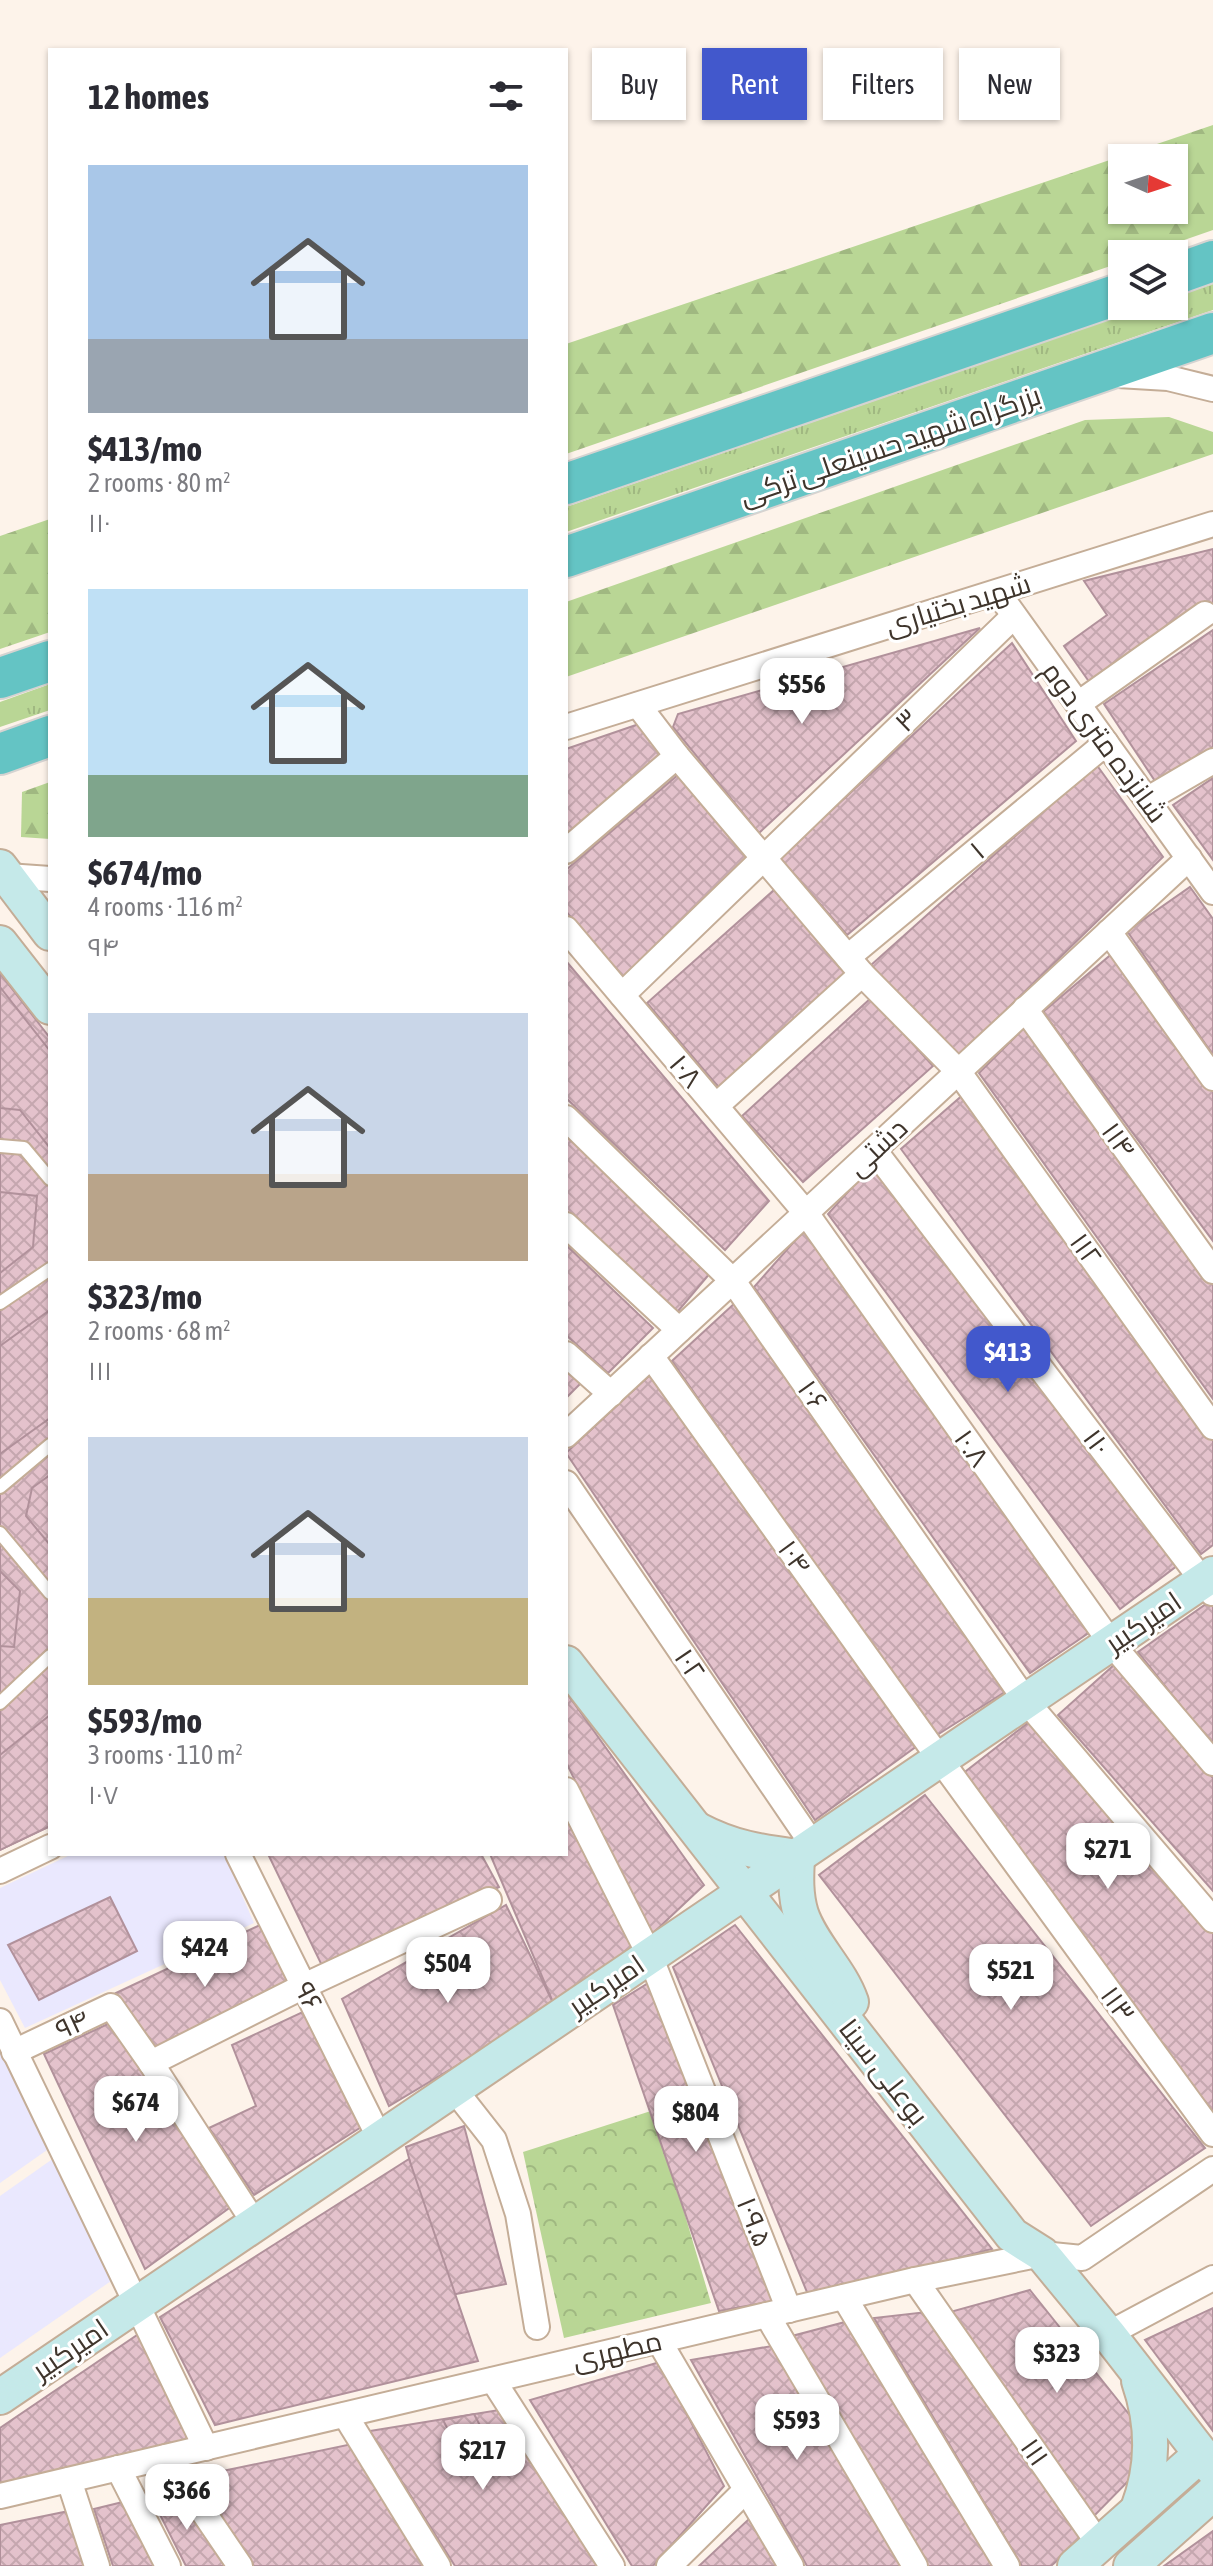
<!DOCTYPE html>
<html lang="en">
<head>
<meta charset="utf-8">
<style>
  :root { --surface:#fff; --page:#f7f7f7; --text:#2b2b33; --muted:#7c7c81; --accent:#4258cc }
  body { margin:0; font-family:"Asap Condensed",Cairo,sans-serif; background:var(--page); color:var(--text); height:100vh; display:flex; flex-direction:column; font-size:30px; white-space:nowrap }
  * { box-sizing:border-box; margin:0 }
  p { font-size:26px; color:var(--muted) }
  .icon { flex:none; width:44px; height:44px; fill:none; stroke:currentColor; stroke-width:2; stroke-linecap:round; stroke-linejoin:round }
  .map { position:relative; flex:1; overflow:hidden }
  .drawer { position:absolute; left:48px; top:48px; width:520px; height:1808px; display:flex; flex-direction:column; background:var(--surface); border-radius:0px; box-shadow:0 2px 6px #0004 }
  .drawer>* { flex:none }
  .top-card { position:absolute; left:592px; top:48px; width:500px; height:72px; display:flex; gap:16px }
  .needle { width:52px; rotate:93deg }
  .controls { position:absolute; left:1108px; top:144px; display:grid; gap:16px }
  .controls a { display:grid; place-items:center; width:80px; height:80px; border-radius:0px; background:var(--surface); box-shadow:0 2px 6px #0004; font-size:40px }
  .price { position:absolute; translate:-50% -68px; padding:0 18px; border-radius:16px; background:#fff; color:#222; font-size:26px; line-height:52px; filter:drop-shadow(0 2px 4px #0008) }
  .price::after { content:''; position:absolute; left:50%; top:48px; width:24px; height:18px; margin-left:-12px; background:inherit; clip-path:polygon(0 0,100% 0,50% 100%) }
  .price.active { background:var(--accent); color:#fff }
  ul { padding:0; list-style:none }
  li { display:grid; align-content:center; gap:16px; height:424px; padding:0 40px }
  li span { display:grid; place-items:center; height:248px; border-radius:0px; color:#555 }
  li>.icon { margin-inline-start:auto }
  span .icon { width:144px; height:144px; fill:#fffc; stroke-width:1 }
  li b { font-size:34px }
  h2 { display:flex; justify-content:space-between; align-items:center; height:96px; padding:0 40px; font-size:34px }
  .tag { padding:0 28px; border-radius:0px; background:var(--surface); box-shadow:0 2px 6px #0004; font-size:28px; line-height:72px }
  .tag.active { background:var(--accent); color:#fff }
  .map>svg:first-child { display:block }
  .education { fill:#eae8fe }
  .grass { fill:url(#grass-tufts) }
  .forest { fill:url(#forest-firs); fill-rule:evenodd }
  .park { fill:url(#park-crowns) }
  .building { fill:url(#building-cross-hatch); stroke:#b1919b; stroke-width:2 }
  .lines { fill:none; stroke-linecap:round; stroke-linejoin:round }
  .service-casing { stroke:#c4ad97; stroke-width:16 }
  .minor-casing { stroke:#c4ad97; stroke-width:28 }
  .secondary-casing { stroke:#c4ad97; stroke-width:38 }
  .trunk-casing { stroke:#d5d3d1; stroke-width:44 }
  .service { stroke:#fff; stroke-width:12 }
  .minor { stroke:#fff; stroke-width:24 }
  .secondary { stroke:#c5e9e9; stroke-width:34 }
  .trunk { stroke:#64c4c4; stroke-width:40 }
  .labels { text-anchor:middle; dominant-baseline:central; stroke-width:6; stroke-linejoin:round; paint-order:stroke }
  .street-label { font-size:28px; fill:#3f352c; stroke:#fff }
</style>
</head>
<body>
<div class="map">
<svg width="1213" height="2566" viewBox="0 0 1213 2566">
  <defs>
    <pattern id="grass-tufts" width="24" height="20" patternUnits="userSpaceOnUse" patternTransform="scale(2)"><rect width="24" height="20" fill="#b9d695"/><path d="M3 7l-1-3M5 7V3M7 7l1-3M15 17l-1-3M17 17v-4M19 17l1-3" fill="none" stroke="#a0b881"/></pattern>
    <pattern id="forest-firs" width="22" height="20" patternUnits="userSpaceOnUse" patternTransform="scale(2)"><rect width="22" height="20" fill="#b9d695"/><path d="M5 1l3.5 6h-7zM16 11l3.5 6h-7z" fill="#a0b881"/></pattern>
    <pattern id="park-crowns" width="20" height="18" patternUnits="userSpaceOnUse" patternTransform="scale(2)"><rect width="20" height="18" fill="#b9d695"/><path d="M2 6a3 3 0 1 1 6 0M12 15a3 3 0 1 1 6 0" fill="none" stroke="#a0b881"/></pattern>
    <pattern id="building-cross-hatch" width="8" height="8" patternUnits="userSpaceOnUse" patternTransform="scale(2)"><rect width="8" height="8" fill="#e4c2cc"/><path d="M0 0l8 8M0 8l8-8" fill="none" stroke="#c5a7af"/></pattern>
  </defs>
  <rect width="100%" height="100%" fill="#fdf3ea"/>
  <g class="education">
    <path d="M72 1854H224L254 1923 25 2028 0 1980V1888Z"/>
    <path d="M0 2051 47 2150 0 2183Z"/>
    <path d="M54 2158 111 2281 0 2358V2196Z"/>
  </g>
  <g class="grass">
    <path d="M1213 284V310L566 532V507L1149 306H1174V297Z"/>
    <path d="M50 684V710L0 727V702Z"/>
  </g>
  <g class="forest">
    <path d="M1213 125V230L1144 254H1122V262L566 454V344ZM1174 158V210H1122V158Z"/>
    <path d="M1169 417 1213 432V454L566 677V602L1085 420Z"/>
    <path d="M50 519V632L0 649V536Z"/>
    <path d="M50 782V839L21 837 22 792Z"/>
  </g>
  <path class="park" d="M654 2110 711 2303 564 2338 523 2152Z"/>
  <g class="building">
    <path d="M1213 549V608L1090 683 1064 646 1107 615 1084 581Z"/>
    <path d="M980 628 759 833 673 727 678 714Z"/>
    <path d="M1213 630V747L1157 784 1104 704Z"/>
    <path d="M1012 643 1076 741 847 935 780 858Z"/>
    <path d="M642 723 666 754 566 836V749Z"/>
    <path d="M1096 764 1163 857 956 1059 871 965Z"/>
    <path d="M679 774 752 860 622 981 566 911V870Z"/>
    <path d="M1213 778V860L1173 805Z"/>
    <path d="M1190 887 1213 919V1055L1127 931Z"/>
    <path d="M774 890 851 973 721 1090 647 1003Z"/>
    <path d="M1114 952 1213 1092V1241L1043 1012Z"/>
    <path d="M566 961 769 1201 725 1250 566 1098Z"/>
    <path d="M0 973 50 1038V1826L0 1850Z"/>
    <path d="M0 987 50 1051V1148L20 1110 0 1108Z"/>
    <path d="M871 998 933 1066 803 1182 742 1116Z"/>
    <path d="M1026 1026 1213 1277V1399L979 1073Z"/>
    <path d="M965 1093 1213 1429V1545L1201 1554 901 1149Z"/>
    <path d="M566 1130 711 1272 674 1316 566 1215Z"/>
    <path d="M873 1164 1186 1559 1120 1609 828 1214Z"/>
    <path d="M0 1192 37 1196 33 1247 0 1273Z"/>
    <path d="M807 1227 1090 1632 1030 1673 754 1287Z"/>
    <path d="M566 1245 653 1328 608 1373 566 1335Z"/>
    <path d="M736 1302 1008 1690 934 1737 672 1361Z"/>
    <path d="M50 1310V1418L0 1454V1346Z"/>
    <path d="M566 1369 581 1383 566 1398Z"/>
    <path d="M651 1374 917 1746 815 1820 566 1453Z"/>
    <path d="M50 1475V1545L26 1516 32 1488Z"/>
    <path d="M0 1571 20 1591 14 1647 0 1646Z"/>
    <path d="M1213 1599V1746L1138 1652Z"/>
    <path d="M1114 1665 1213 1778V1891L1058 1715Z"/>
    <path d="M566 1692 704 1885 650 1936 566 1762Z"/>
    <path d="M50 1715V1826L0 1850V1755Z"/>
    <path d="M1038 1715 1213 1931V2116L961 1775Z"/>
    <path d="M925 1795 1205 2148 1091 2226 819 1875Z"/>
    <path d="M566 1801 633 1947 555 2007 490 1854H566Z"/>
    <path d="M268 1854H481L499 1887 327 1976Z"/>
    <path d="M110 1897 137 1951 39 2000 8 1945Z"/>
    <path d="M506 1905 555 2007 389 2106 342 1999Z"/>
    <path d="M262 1924 294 1983 153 2054 116 1993Z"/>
    <path d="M735 1925 992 2249 809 2297 673 1967Z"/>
    <path d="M658 1977 785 2299 719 2311 613 2005Z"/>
    <path d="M307 2010 363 2126 254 2195 209 2128 256 2106 232 2045Z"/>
    <path d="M112 2022 232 2206 145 2269 44 2054Z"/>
    <path d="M464 2126 506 2284 446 2296 406 2147Z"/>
    <path d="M409 2159 478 2361 215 2425 160 2317Z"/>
    <path d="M1030 2290 1144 2433 1141 2468 1093 2517 950 2312Z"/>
    <path d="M1213 2308V2431L1145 2340Z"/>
    <path d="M927 2312 1083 2538 1051 2566H1022L874 2318Z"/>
    <path d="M849 2321 1006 2566H927L792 2336Z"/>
    <path d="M143 2331 192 2439 0 2489V2428Z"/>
    <path d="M772 2346 911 2566H807L691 2360Z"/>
    <path d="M660 2362 724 2486 653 2566H632L530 2400Z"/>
    <path d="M505 2409 598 2566H455L370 2431Z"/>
    <path d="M474 2414 497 2458 471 2475 443 2420Z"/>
    <path d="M352 2444 429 2566H254L194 2477Z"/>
    <path d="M176 2488 228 2566H186L152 2499Z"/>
    <path d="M127 2501 160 2566H113L94 2509Z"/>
    <path d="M69 2511 87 2566H0V2525Z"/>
    <path d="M749 2519 778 2566H699Z"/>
    <path d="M1213 2531V2566H1164Z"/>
  </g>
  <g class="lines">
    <g class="service-casing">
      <g id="service">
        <path d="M0 1146 24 1148 50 1179"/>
        <path d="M0 1303 50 1269"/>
        <path d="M0 1487 50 1445"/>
        <path d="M0 1533 50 1593"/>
        <path d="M0 1703 50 1656"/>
      </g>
    </g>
    <g class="minor-casing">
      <g id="minor">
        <path d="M1118 375 1168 378 1213 389"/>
        <path d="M1006 604 1213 892"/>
        <path d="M1078 704 1205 614"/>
        <path d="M638 705 677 756 862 974 958 1071 1213 1427"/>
        <path d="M566 727 1213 524"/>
        <path d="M1148 799 1213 761"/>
        <path d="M566 851 677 756"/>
        <path d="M7 876 50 879"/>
        <path d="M566 929 806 1213 1111 1643 1213 1763"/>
        <path d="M1109 932 1213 1078"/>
        <path d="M848 957 1106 743"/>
        <path d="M622 995 1014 616"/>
        <path d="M1025 1009 1213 1271"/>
        <path d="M716 1106 862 974"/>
        <path d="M566 1118 733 1281 1026 1701 1213 1920"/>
        <path d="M874 1150 1212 1593"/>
        <path d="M566 1225 679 1330"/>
        <path d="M566 1354 611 1394"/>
        <path d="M651 1356 939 1758 1213 2134"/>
        <path d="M566 1435 1189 858"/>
        <path d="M566 1483 813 1845"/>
        <path d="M566 1790 650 1956 789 2310"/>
        <path d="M238 1854 380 2139"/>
        <path d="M0 1871 50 1847"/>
        <path d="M0 2021 206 2448"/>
        <path d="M14 2052 111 2006 151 2063 255 2224"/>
        <path d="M151 2063 304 1986 489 1900"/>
        <path d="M454 2089 494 2140 518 2214 537 2327"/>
        <path d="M915 2280 1099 2544"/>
        <path d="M844 2297 1007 2566"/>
        <path d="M767 2315 915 2566"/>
        <path d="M1108 2334 1213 2278"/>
        <path d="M659 2341 791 2566"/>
        <path d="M493 2380 612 2566"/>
        <path d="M345 2415 438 2566"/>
        <path d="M166 2457 240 2566"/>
        <path d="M118 2468 168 2566"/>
        <path d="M69 2480 97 2566"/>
        <path d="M0 2496 915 2280 1042 2254 1082 2258 1213 2169"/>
        <path d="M669 2566 746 2490"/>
      </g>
    </g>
    <g class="secondary-casing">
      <g id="secondary">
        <path d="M0 867 50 933"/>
        <path d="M0 943 50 1007"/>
        <path d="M566 1663 1012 2235 1042 2254 1108 2334 1213 2469"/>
        <path d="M698 1830C732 1848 760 1852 797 1857 796 1876 795 1895 801 1914 812 1946 840 1970 851 2002"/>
        <path d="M0 2397 1213 1574"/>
        <path d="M1138 2509C1154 2467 1154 2424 1139 2381"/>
        <path d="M1075 2566 1201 2454"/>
        <path d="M1131 2566 1213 2493"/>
      </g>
    </g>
    <g class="trunk-casing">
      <g id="trunk">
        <path d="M1174 275 1213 261"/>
        <path d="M566 484 1122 293"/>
        <path d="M566 557 1213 333"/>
        <path d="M0 678 50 661"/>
        <path d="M0 754 50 736"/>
      </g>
    </g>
    <use href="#service" class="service"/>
    <use href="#minor" class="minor"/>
    <use href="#secondary" class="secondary"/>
    <use href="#trunk" class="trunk"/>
  </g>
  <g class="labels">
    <g class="street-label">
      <text transform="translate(890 445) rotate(-19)">بزرگراه شهید حسینعلی ترکی</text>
      <text transform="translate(958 604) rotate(-17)">شهید بختیاری</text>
      <text transform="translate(906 720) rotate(-44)">۳</text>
      <text transform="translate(1105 742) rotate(54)">شانزده متری دوم</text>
      <text transform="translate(977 850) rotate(-40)">۱</text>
      <text transform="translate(686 1071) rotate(50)">۱۰۸</text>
      <text transform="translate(1119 1140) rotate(54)">۱۱۴</text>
      <text transform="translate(877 1147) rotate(-43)">دشتی</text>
      <text transform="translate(1086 1249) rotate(54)">۱۱۲</text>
      <text transform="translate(813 1395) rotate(55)">۱۰۶</text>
      <text transform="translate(1097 1442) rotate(53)">۱۱۰</text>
      <text transform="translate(972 1448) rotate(55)">۱۰.۸</text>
      <text transform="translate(795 1557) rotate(54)">۱۰۴</text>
      <text transform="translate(1143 1622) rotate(-34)">امیرکبیر</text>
      <text transform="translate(690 1664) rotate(56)">۱۰۲</text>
      <text transform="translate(606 1985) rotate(-34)">امیرکبیر</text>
      <text transform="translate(309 1996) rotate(63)">۹۶</text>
      <text transform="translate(1118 2004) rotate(54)">۱۱۳</text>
      <text transform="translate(72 2024) rotate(-25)">۹۴</text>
      <text transform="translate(884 2072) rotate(52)">بوعلی سینا</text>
      <text transform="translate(755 2222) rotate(68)">۱۰۹.۵</text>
      <text transform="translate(70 2349) rotate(-34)">امیرکبیر</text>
      <text transform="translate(617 2350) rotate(-13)">مطهری</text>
      <text transform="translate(1035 2452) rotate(55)">۱۱۱</text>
    </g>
  </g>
</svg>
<div class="controls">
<a><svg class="needle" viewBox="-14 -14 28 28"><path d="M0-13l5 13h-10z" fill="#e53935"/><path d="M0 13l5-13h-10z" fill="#7c7c81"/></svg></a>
<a><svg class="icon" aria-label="layers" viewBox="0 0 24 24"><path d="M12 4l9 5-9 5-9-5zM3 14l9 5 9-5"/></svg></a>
</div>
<b class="price" style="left:802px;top:726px">$556</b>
<b class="price active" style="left:1008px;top:1394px">$413</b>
<b class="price" style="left:1108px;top:1891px">$271</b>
<b class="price" style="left:205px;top:1989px">$424</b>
<b class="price" style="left:448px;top:2005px">$504</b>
<b class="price" style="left:1011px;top:2012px">$521</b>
<b class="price" style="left:136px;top:2144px">$674</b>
<b class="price" style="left:696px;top:2154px">$804</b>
<b class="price" style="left:1057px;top:2395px">$323</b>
<b class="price" style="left:797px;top:2462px">$593</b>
<b class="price" style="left:483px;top:2492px">$217</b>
<b class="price" style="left:187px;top:2532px">$366</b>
<div class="top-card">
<a class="tag">Buy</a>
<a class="tag active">Rent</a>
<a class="tag">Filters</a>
<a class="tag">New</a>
</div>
<section class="drawer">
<h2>12 homes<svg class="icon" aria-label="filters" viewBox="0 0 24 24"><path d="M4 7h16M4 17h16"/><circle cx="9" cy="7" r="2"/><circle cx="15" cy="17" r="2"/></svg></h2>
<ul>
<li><span style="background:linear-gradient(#a9c7e8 70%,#9aa5b1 0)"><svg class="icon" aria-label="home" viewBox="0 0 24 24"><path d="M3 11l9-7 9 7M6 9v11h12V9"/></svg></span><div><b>$413/mo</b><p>2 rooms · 80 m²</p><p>۱۱۰</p></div></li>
<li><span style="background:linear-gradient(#bfe0f5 75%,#7fa58c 0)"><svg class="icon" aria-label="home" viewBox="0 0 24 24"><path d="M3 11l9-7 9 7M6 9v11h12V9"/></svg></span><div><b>$674/mo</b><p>4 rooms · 116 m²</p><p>۹۴</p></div></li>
<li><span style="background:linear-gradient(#c9d6e8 65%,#b9a48a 0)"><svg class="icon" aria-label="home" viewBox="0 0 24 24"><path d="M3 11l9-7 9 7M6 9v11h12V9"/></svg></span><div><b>$323/mo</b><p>2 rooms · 68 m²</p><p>۱۱۱</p></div></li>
<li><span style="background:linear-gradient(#c9d6e8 65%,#c2b280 0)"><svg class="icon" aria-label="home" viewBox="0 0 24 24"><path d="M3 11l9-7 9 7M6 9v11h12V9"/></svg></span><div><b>$593/mo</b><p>3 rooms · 110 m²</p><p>۱۰۷</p></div></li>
</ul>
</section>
</div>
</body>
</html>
